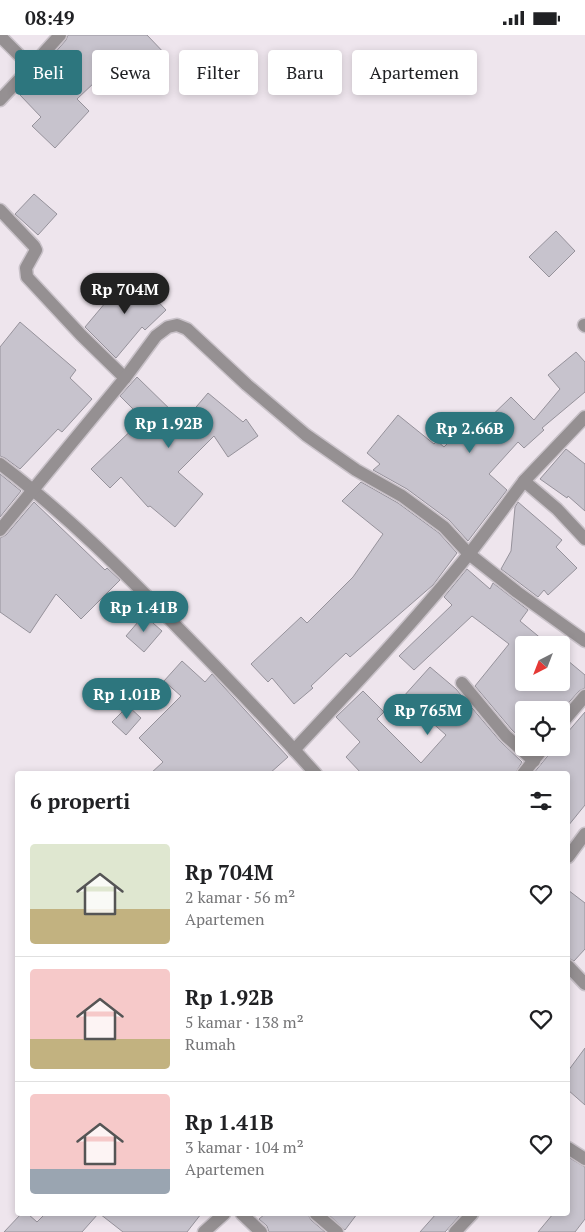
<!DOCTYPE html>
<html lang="id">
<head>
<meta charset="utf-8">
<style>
  :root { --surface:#fff; --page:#f2f2f2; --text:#202124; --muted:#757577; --line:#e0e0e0; --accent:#2d767e }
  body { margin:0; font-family:"PT Serif",serif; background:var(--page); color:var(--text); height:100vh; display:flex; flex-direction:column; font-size:19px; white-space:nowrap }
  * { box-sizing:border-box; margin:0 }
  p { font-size:16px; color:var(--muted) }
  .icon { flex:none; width:28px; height:28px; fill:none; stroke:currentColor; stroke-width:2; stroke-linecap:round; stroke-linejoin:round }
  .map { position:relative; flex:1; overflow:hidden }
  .side { position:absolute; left:15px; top:736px; width:555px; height:445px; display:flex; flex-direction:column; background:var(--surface); border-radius:5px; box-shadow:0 2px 8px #0003 }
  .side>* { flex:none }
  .hud { position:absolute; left:15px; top:15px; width:555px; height:45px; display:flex; gap:10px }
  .needle { width:32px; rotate:222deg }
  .fabs { position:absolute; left:515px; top:601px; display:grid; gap:10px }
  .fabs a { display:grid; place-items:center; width:55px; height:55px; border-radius:5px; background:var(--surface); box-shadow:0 2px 8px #0003; font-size:25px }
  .price { position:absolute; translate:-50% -42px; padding:0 11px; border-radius:18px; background:var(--accent); color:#fff; font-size:16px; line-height:32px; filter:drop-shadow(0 1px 2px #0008) }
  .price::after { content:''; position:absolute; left:50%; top:30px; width:15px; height:11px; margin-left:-8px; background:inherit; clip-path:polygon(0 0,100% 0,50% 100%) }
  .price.active { background:#222; color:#fff }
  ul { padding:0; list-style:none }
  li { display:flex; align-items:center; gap:15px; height:125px; padding:0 15px }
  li+li { border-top:1px solid var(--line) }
  li span { display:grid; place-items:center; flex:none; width:140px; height:100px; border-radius:5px; color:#555 }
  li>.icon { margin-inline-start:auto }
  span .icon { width:60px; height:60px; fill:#fffc; stroke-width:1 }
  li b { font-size:21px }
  h2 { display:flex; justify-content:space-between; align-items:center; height:60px; padding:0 15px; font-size:21px }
  .pill { padding:0 18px; border-radius:5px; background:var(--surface); box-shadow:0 2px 8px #0003; font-size:18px; line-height:45px }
  .pill.active { background:var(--accent); color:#fff }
  .status { display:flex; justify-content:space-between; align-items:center; height:35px; padding:0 25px; background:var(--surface); direction:ltr }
  .status svg { height:14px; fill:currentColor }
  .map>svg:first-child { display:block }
  .building { fill:#c7c3cd; stroke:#96929b }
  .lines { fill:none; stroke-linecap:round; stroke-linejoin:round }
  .street-casing { stroke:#c9c2c9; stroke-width:15 }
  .street { stroke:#959092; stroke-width:12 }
</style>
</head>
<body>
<div class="status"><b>08:49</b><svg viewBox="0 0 49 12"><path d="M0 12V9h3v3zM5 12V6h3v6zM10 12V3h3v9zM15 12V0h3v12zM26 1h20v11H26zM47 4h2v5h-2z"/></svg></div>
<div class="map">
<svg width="585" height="1197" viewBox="0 0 585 1197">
  <rect width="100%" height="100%" fill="#eee5ed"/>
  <g class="building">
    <path d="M68 0H147L168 22 145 43 128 24 120 32 115 28 77 64 89 76 55 113 32 91 41 82 20 60 50 32 46 28 66 5Z"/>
    <path d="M34 159 57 179 38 200 15 179Z"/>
    <path d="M556 196 575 216 549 242 529 222Z"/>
    <path d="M131 238 166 275 145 295 142 292 116 323 85 292 111 261 109 259Z"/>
    <path d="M20 287 76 335 70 343 92 364 62 397 58 394 20 434 5 423 0 421V312Z"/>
    <path d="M576 317 585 327V357L542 393 544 395 524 413 518 407 489 439 507 455 468 506 449 485 407 454 373 435 380 429 367 418 398 380 434 409 437 406 444 412 472 384 480 392 511 362 534 385 560 354 548 340Z"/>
    <path d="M137 342 179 383 187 374 191 378 208 358 243 387 246 384 258 401 228 422 214 401 178 437 203 459 175 492 150 471 148 472 121 442 110 453 91 434 143 384 120 361Z"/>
    <path d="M566 414 585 429V476L568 461 567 463 540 444Z"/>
    <path d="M0 439 21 456 0 482Z"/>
    <path d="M361 447 398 468 439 498 457 518 433 550 350 622 346 618 311 651 313 653 294 669 272 643 268 647 251 629 301 582 307 588 353 542 383 499 342 466Z"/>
    <path d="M34 467 105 535 107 533 120 545 81 584 56 559 30 598 0 577V503L6 500Z"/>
    <path d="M518 467 562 505 556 512 577 533 548 560 544 555 538 562 501 534 511 516 515 472Z"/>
    <path d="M467 534 490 554 493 548 528 575 520 586 549 610H524V648H561V620L585 640V653L579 656 562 675H524V706L512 695 475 651 509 609 472 581 414 635 399 621 452 570 444 562Z"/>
    <path d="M144 580 162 596 144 617 126 601Z"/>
    <path d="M182 626 205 647 212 639 288 722 269 739H150L163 727 139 703 181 661 164 646Z"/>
    <path d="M430 632 456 654 500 706 522 727 515 739H362L346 722 360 707 336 682 363 656 384 677 377 684 421 728 446 700 403 662Z"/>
    <path d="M128 671 141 683 126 700 112 687Z"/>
    <path d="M585 677V770L568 791V739H533L555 712H561V705Z"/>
    <path d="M568 855 585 868V914L574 926 568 923Z"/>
    <path d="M585 1013V1070L568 1055V1036Z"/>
    <path d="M568 1122 585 1132V1184L575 1197H538L553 1179H568Z"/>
    <path d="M21 1179H28L37 1187 45 1179H98L82 1197H4Z"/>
    <path d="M100 1179H201L187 1197H123Z"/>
    <path d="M265 1179H308L311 1185 325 1197H269L267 1191 259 1184Z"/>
    <path d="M328 1179H357L345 1195Z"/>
    <path d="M436 1179H461L445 1197H420Z"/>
  </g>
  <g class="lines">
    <g class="street-casing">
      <g id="street">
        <path d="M0 1 31 32 0 65"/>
        <path d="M31 32 60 0"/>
        <path d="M0 175 34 211 36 215 26 233 27 242 81 300 125 343"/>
        <path d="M584 290 585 291"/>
        <path d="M0 429C66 479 124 537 181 596 227 643 272 690 316 739"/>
        <path d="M524 446 585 382"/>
        <path d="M0 495 125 343 156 301 168 292 177 290 187 294 247 350 306 400 356 435 402 461 444 492 469 519 517 557 585 606"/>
        <path d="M462 648 506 701 534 726"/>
        <path d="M561 689 585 661"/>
        <path d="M294 715C354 651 414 587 469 519 488 495 506 470 524 446L557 474 585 504"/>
        <path d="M523 739 544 712"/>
        <path d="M568 822 585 799"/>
        <path d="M568 931 585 949"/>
        <path d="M568 1113 585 1124"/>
        <path d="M242 1179 261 1197"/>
        <path d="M316 1179 337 1197"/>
        <path d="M204 1197 224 1179"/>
        <path d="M455 1197 472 1179"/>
      </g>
    </g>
    <use href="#street" class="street"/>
  </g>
</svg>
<div class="fabs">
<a><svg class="needle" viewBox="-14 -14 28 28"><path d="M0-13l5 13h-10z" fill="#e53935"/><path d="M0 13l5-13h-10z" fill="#757577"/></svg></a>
<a><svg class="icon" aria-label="locate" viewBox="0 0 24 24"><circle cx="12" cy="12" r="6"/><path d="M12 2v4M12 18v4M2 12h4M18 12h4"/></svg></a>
</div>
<b class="price active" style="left:125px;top:280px">Rp 704M</b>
<b class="price" style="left:169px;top:414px">Rp 1.92B</b>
<b class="price" style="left:470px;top:419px">Rp 2.66B</b>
<b class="price" style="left:144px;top:598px">Rp 1.41B</b>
<b class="price" style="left:127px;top:685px">Rp 1.01B</b>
<b class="price" style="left:428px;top:701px">Rp 765M</b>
<div class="hud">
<a class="pill active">Beli</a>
<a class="pill">Sewa</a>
<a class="pill">Filter</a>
<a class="pill">Baru</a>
<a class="pill">Apartemen</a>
</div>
<section class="side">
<h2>6 properti<svg class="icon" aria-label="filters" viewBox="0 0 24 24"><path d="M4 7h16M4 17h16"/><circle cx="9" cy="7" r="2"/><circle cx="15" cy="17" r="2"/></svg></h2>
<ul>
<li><span style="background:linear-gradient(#dfe7d0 65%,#c2b280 0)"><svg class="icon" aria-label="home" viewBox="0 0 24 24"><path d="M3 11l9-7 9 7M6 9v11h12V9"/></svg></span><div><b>Rp 704M</b><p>2 kamar · 56 m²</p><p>Apartemen</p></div><svg class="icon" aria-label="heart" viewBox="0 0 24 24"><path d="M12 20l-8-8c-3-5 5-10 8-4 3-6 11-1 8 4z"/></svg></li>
<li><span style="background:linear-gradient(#f6c9c9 70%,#c2b280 0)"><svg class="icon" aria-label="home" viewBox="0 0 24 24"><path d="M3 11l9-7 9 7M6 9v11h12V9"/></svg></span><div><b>Rp 1.92B</b><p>5 kamar · 138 m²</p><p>Rumah</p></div><svg class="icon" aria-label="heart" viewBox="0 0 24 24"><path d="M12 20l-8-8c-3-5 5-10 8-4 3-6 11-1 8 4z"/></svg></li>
<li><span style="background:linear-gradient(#f6c9c9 75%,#9aa5b1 0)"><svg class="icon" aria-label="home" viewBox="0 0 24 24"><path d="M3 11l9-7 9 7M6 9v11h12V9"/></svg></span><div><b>Rp 1.41B</b><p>3 kamar · 104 m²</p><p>Apartemen</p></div><svg class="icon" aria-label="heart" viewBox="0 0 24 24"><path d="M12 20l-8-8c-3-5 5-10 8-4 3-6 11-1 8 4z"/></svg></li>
</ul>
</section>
</div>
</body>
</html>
